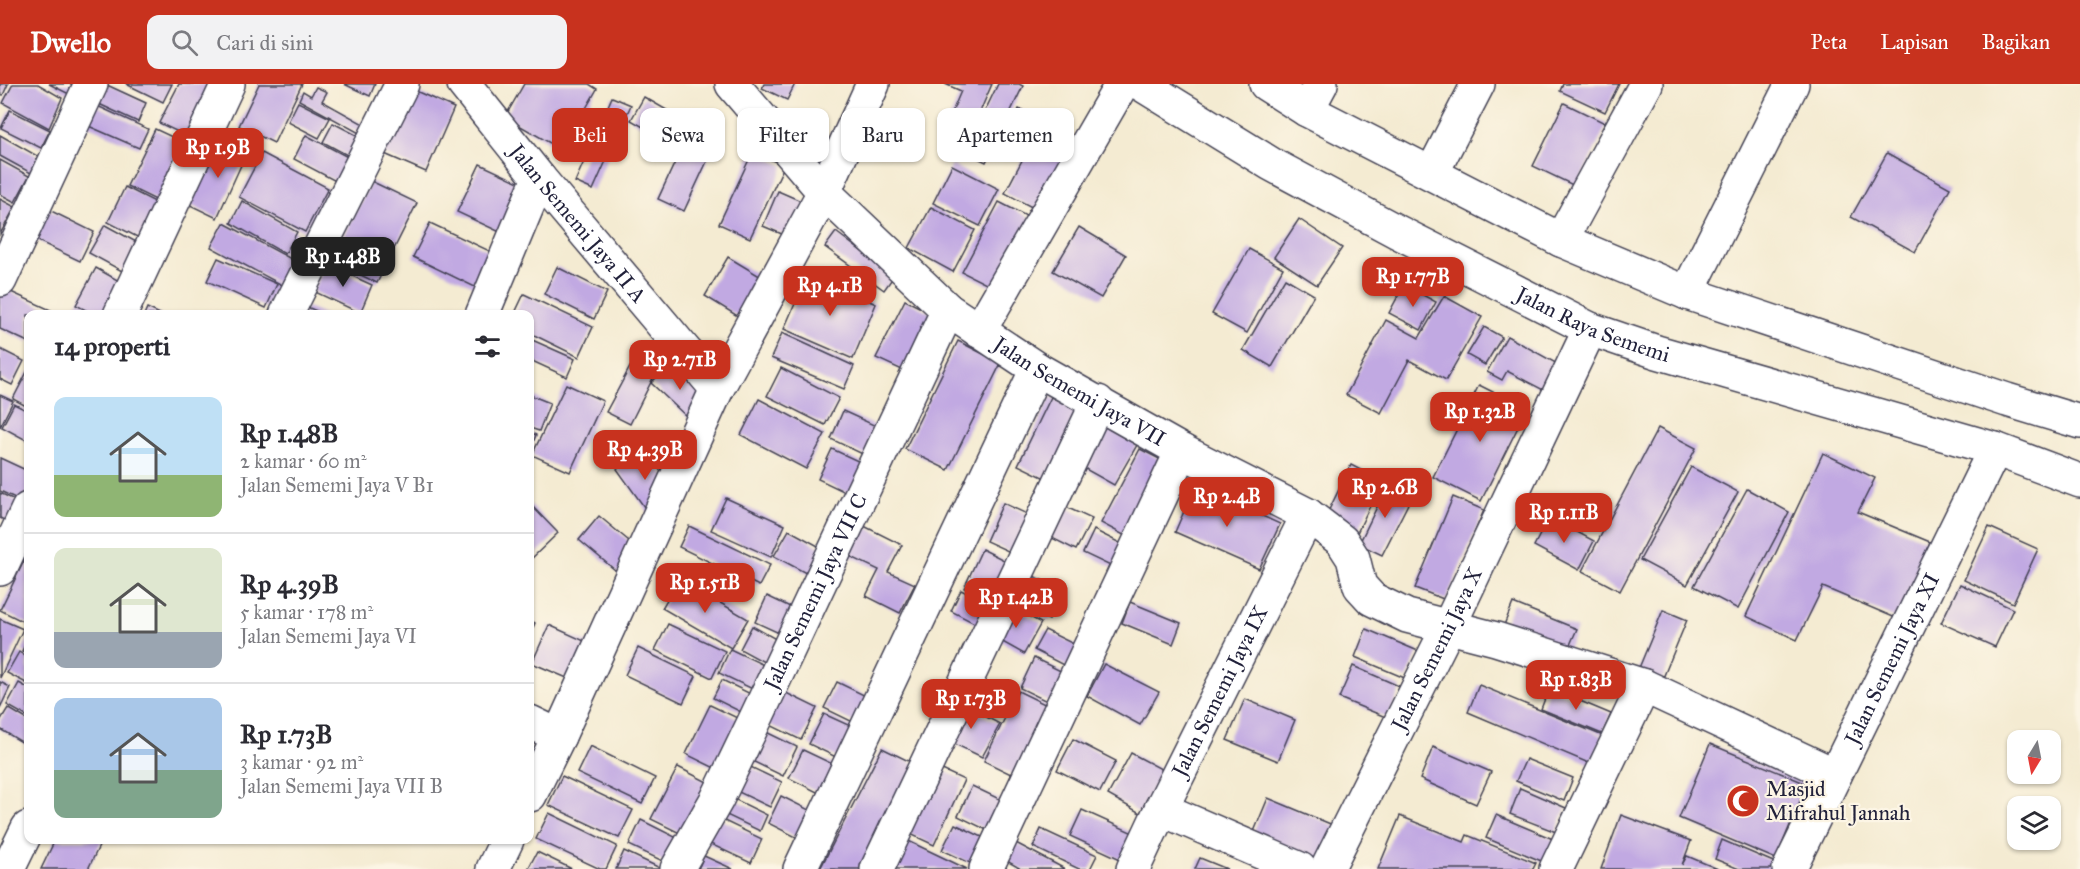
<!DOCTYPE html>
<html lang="id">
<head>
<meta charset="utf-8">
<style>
  :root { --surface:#fff; --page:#f2f2f3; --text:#2b2b33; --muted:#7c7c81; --line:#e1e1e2; --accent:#c8321e }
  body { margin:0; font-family:"IM FELL Great Primer",serif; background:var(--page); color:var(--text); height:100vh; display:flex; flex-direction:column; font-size:22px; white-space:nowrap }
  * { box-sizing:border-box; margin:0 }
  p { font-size:20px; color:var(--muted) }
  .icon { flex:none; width:33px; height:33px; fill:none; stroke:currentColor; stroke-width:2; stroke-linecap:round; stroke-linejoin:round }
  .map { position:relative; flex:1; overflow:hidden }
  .details { position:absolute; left:24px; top:226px; width:510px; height:534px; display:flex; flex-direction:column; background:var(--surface); border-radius:12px; box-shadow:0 2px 4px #0004 }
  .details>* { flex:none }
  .guide { position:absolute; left:552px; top:24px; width:570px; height:54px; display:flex; gap:12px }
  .needle { width:39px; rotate:190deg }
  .tools { position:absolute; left:2007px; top:646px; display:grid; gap:12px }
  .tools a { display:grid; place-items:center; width:54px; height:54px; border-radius:12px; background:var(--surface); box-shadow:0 2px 4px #0004; font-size:30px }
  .price { position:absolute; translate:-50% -51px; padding:0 14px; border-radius:12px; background:var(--accent); color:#fff; font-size:20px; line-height:39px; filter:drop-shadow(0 2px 3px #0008) }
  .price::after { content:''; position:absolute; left:50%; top:36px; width:18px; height:14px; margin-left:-9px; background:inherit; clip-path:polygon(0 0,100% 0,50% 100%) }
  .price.selected { background:#222; color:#fff }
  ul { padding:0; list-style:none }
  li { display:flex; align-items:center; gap:18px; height:150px; padding:0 30px }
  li+li { border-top:2px solid var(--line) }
  li span { display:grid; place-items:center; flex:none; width:168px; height:120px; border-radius:12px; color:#555 }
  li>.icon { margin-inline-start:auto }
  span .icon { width:72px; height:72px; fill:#fffc; stroke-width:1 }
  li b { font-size:26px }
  h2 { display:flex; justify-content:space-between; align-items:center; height:72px; padding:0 30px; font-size:26px }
  .chip { padding:0 21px; border-radius:12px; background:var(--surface); box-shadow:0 2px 4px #0004; font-size:21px; line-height:54px }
  .chip.selected { background:var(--accent); color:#fff }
  header { display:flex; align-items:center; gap:36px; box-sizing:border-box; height:84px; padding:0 30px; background:var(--accent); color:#fff }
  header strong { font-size:28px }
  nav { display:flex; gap:33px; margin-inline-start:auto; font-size:21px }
  .search { width:420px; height:54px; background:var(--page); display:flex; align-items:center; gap:15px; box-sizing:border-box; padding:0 21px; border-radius:12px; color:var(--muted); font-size:22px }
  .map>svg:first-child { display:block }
  .building { fill:#c1a9e2 }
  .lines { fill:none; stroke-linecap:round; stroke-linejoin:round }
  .minor-casing { stroke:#424052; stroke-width:36 }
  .major-casing { stroke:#424052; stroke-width:36 }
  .minor { stroke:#fff; stroke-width:33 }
  .major { stroke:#fff; stroke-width:33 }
  .labels { text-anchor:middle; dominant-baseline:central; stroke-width:4.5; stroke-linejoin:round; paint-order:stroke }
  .street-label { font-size:21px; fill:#22223b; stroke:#fcf5e5 }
  .poi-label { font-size:21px; fill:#22223b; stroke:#fcf5e5; text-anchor:start }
</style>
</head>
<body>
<header>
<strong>Dwello</strong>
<div class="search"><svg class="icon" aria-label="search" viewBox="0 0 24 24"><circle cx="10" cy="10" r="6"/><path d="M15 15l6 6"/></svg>Cari di sini</div>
<nav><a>Peta</a><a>Lapisan</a><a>Bagikan</a></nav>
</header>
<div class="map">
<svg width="2080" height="785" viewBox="0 0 2080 785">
  <rect width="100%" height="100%" fill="#fcf5e5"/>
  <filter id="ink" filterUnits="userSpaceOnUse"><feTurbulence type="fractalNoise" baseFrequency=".0167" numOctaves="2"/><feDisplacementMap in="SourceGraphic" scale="12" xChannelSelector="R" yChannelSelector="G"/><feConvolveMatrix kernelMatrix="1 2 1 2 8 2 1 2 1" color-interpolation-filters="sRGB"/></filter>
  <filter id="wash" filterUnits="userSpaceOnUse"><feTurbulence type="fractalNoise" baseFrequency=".008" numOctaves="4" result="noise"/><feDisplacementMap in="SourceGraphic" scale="24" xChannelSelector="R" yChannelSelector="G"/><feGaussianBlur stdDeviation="1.35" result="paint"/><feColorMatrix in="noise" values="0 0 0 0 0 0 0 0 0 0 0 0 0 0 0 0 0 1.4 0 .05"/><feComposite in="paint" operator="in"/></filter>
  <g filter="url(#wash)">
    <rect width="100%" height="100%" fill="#f4ebd2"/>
    <g id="blocks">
      <g class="building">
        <path d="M0 0H8L3 11 0 10Z"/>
        <path d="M13 0H38L62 14 49 44 3 19Z"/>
        <path d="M49 0H73L69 10Z"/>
        <path d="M126 0H172L163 18Z"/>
        <path d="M179 0H218L195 56 159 39Z"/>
        <path d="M259 0H302L274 59 239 42Z"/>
        <path d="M344 0H375L370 12Z"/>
        <path d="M524 0H589L597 5 562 66 505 33Z"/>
        <path d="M764 0H795L787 16 762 4Z"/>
        <path d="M945 0H992L962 69 939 59 961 7Z"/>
        <path d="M998 0H1019L1023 2 986 78 965 68Z"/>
        <path d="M1563 0H1619L1605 28 1560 7Z"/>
        <path d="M107 1 146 19 138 38 99 20Z"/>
        <path d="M316 3 327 8 322 17 376 47 372 56 299 16 303 7 311 12Z"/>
        <path d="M409 4 454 24 426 88 380 68Z"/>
        <path d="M612 13 631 21 593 106 575 98Z"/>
        <path d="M644 13 691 40 678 63 631 36Z"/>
        <path d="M298 18 330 34 319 54 288 38Z"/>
        <path d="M1564 19 1607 40 1577 103 1533 82Z"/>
        <path d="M93 20 148 45 139 64 84 40Z"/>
        <path d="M1019 25 1039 36 1025 63 1005 53Z"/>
        <path d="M10 26 50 46 41 64 1 44Z"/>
        <path d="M696 33 722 45 684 127 658 115Z"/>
        <path d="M333 39 370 58 360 78 323 58Z"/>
        <path d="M155 45 183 58 168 88 179 93 166 121 127 102Z"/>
        <path d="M0 51 39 73 31 89 0 72Z"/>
        <path d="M306 51 359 79 347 103 294 75Z"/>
        <path d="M220 56 247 68 217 134 190 121Z"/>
        <path d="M1032 57 1070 77 1043 129 1005 109Z"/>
        <path d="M753 67 784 82 750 154 719 140Z"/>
        <path d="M262 69 328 104 305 148 239 113Z"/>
        <path d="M1887 69 1950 104 1915 168 1851 133Z"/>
        <path d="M0 76 29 92 15 118 0 110Z"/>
        <path d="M480 80 525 101 502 149 457 128Z"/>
        <path d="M952 81 999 105 980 142 933 119Z"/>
        <path d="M371 97 417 119 377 199 332 177Z"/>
        <path d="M125 103 163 122 145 157 108 138Z"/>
        <path d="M778 107 810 121 796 156 763 142Z"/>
        <path d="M0 115 15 123 0 150Z"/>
        <path d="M242 117 297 148 285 170 231 139Z"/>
        <path d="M999 118 1034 136 998 206 962 188Z"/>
        <path d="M39 121 94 148 80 177 25 151Z"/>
        <path d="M931 123 975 146 953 188 909 164Z"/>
        <path d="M1299 135 1342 164 1317 201 1274 173Z"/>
        <path d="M224 139 295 177 282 201 211 163Z"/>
        <path d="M430 139 496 170 479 205 413 173Z"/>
        <path d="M105 141 149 165 133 193 89 169Z"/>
        <path d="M1079 143 1126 171 1101 214 1053 187Z"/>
        <path d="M836 148 894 192 884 206 825 163Z"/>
        <path d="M1249 165 1283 184 1247 249 1212 230Z"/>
        <path d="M728 173 763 194 739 233 705 212Z"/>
        <path d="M218 174 277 200 266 224 207 197Z"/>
        <path d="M326 180 372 201 360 229 313 207Z"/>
        <path d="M557 183 607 208 594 235 544 210Z"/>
        <path d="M96 184 128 202 113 231H95L76 221Z"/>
        <path d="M808 190 876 220 853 275 784 245Z"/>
        <path d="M1285 194 1314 211 1272 283 1243 266Z"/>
        <path d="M1404 201 1436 218 1421 246 1389 229Z"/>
        <path d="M0 203 55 228 53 231H28V258L0 245Z"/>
        <path d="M524 210 593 243 579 273 530 249V231H514Z"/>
        <path d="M1444 212 1482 233 1446 296 1409 276 1381 329 1346 311 1386 236 1419 254Z"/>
        <path d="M905 216 941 234 913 291 876 274Z"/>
        <path d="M307 223 326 231H303Z"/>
        <path d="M147 224 162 231H144Z"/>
        <path d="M1484 243 1502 253 1485 281 1467 271Z"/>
        <path d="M782 249 854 282 844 305 771 274Z"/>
        <path d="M1507 252 1563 283 1549 309 1507 287 1502 296 1487 288Z"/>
        <path d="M530 255 575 275 567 293 530 276Z"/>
        <path d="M958 257 1001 279 948 386 905 365Z"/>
        <path d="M0 265 24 277 12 301 0 295Z"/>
        <path d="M671 279 709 314 689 335 651 299Z"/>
        <path d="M630 283 653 294 630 340 606 328Z"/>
        <path d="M781 284 839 314 825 341 767 312Z"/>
        <path d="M28 286V323L13 315Z"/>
        <path d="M566 300 603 317 570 388 532 371Z"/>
        <path d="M1479 301 1527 325 1481 417 1433 393Z"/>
        <path d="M0 311 13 317 0 343Z"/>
        <path d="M530 311 550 319 539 347 530 344Z"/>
        <path d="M1051 313 1087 330 1053 398 1018 381Z"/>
        <path d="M759 315 825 350 806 385 741 351Z"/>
        <path d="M14 320 28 327V357L2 343Z"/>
        <path d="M843 327 887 347 873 375 831 355Z"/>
        <path d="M1095 337 1137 361 1114 401 1071 377Z"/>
        <path d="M1658 344 1696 364 1620 507 1582 487Z"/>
        <path d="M530 348 536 351 530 366Z"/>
        <path d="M832 365 873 384 858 414 818 395Z"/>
        <path d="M1140 365 1173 382 1133 456 1101 439Z"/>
        <path d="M643 366 668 396 652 434 617 385Z"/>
        <path d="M1823 369 1875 394 1858 428 1930 458 1898 535 1823 503 1797 556 1746 532Z"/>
        <path d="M0 374 28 387V407L24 418 0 407Z"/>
        <path d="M1351 381 1382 397 1356 451 1324 436Z"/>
        <path d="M1691 383 1738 408 1687 501 1640 476Z"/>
        <path d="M1388 400 1412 412 1382 471 1359 460Z"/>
        <path d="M1195 402 1280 440 1259 485 1175 448Z"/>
        <path d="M1747 405 1789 428 1738 525 1694 502Z"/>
        <path d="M0 409 25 421 15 441 0 434Z"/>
        <path d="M1453 413 1484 426 1446 516 1415 504Z"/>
        <path d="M726 414 785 441 771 473 711 446Z"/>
        <path d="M1055 418 1092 435 1076 466 1040 448Z"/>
        <path d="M1003 419 1038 435 1021 473 986 457Z"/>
        <path d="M530 420 558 449 530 476Z"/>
        <path d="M599 432 641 467 621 491 579 456Z"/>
        <path d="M1549 433 1594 457 1579 486 1534 462Z"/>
        <path d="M860 440 902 461 888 488 915 500 900 529 866 512 879 486 845 470Z"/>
        <path d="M689 442 770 481 759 502 679 463Z"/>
        <path d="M1989 443 2038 465 2013 519 1964 496Z"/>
        <path d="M789 446 831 469 817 495 774 472Z"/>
        <path d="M1094 446 1134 466 1123 488 1083 469Z"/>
        <path d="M982 465 1016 482 998 520 964 504Z"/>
        <path d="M25 475 28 476V540L0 526Z"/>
        <path d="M1027 489 1063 506 1049 536 1012 519Z"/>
        <path d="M679 495 748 535 731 564 662 524Z"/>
        <path d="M1960 500 2013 525 1995 563 1941 539Z"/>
        <path d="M961 506 997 524 986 545 951 527Z"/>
        <path d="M767 512 805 530 792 555 755 538Z"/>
        <path d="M1130 518 1181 539 1173 560 1122 539Z"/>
        <path d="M1513 519 1577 545 1565 572 1502 546Z"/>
        <path d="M1007 520 1041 539 1024 570 990 551Z"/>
        <path d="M1663 526 1687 536 1658 606 1634 596Z"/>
        <path d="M0 535 23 545 0 594Z"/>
        <path d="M530 536 535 539 530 550Z"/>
        <path d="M668 540 725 567 712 594 655 566Z"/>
        <path d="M549 541 591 560 574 597 532 579Z"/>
        <path d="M752 542 785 560 773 583 740 565Z"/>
        <path d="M1366 545 1418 567 1407 595 1355 573Z"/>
        <path d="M1045 546 1088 567 1077 588 1034 566Z"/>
        <path d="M28 555V570L22 567Z"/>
        <path d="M638 564 696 592 683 619 625 591Z"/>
        <path d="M730 565 772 585 761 609 719 589Z"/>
        <path d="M19 568 28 574V600L7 589Z"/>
        <path d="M1034 574 1073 593 1059 623 1020 604Z"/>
        <path d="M1104 580 1159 608 1140 641 1087 612Z"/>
        <path d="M1353 582 1401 603 1388 634 1339 614Z"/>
        <path d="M722 596 759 614 751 633 713 614Z"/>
        <path d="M0 598 10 603 0 624Z"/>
        <path d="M837 598 872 615 859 641 824 624Z"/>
        <path d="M19 599 28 604V633L7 621Z"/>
        <path d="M1479 601 1603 652 1591 680 1468 628Z"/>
        <path d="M1549 604 1611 630 1602 650 1541 625Z"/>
        <path d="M780 606 817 624 801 656 764 638Z"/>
        <path d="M1018 607 1055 625 1021 695 984 677Z"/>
        <path d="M1245 615 1295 636 1278 677 1227 656Z"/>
        <path d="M959 619 1000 640 982 673 942 654Z"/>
        <path d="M710 621 750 640 727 690 686 670Z"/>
        <path d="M8 624 28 636V662L0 645V637Z"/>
        <path d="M824 630 857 645 842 676 809 660Z"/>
        <path d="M762 646 797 663 783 692 748 675Z"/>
        <path d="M1073 655 1116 677 1100 708 1057 686Z"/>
        <path d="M1710 660 1807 700 1776 775 1679 734Z"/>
        <path d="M590 662 655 694 642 720 577 689Z"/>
        <path d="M1433 663 1491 688 1476 720 1420 695Z"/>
        <path d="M882 664 919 682 869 785H820Z"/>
        <path d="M803 666 839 683 825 712 789 694Z"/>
        <path d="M1131 669 1163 686 1140 729 1108 711Z"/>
        <path d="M1526 675 1573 694 1564 717 1516 697Z"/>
        <path d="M738 677 782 698 770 723 726 702Z"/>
        <path d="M678 683 719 704 692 755 651 735Z"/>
        <path d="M938 684 964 696 934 761 908 749Z"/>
        <path d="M562 692 633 726 619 754 548 721Z"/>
        <path d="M972 702 1014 722 999 752 958 732Z"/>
        <path d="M1520 704 1566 724 1556 748 1510 730Z"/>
        <path d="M724 710 767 731 760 747 716 726Z"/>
        <path d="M781 712 815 729 804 757 768 739Z"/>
        <path d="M1268 714 1340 744 1325 780 1253 750Z"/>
        <path d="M1082 726 1142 753 1129 779 1070 752Z"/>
        <path d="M549 729 617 762 606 785H600L536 755Z"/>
        <path d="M1496 731 1560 758 1551 781 1486 754Z"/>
        <path d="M1621 731 1691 757 1682 781 1687 772 1718 785H1601Z"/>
        <path d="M1400 732 1464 758 1467 751 1536 779 1533 785H1378Z"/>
        <path d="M716 733 762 755 751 779 704 757Z"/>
        <path d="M641 736 685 758 673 782 629 761Z"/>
        <path d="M955 740 997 760 983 785 942 766Z"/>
        <path d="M1041 745 1097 771 1090 785H1079L1033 763Z"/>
        <path d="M898 752 967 785H884Z"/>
        <path d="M55 756H102L88 785H41Z"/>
        <path d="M1722 756 1778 780 1776 785H1739L1715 775Z"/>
        <path d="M1014 758 1065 785H1021L1005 776Z"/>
        <path d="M624 767 662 785H616Z"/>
        <path d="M537 768 572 785H528Z"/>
        <path d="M704 772 733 785H698Z"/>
        <path d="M1200 774 1227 785H1195Z"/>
      </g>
    </g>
  </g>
  <g filter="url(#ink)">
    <use href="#blocks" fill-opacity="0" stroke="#424052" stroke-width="1.5"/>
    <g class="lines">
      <g class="minor-casing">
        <g id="minor">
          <path id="s1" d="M464 0 539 94 717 305"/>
          <path id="s2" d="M732 0 824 108 948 226 1037 285 1182 367 1308 431 1342 457 1353 474 1360 502 1372 515 1407 532 1496 555 1644 602 1835 691"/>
          <path d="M1307 26 1321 0"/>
          <path d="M1432 89 1478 0"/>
          <path d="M1561 156 1646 0"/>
          <path d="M0 196 91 0"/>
          <path d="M1687 209 1792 0"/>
          <path d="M120 231 228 0"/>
          <path d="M286 231 402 0"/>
          <path d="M482 231 539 94"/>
          <path d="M979 247 1122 0"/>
          <path d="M0 485 28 425"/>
          <path d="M530 638 559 652"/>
          <path d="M530 711 559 652 717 305 824 108 873 0"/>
          <path d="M1161 725 1300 785"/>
          <path d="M8 785 28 744"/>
          <path d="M493 785 507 756"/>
          <path id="s3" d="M677 785 717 715 757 632 948 226"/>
          <path d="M800 785 1037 285"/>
          <path d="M877 785 1098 318"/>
          <path d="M986 785 1182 367"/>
          <path id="s4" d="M1133 785 1161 725 1308 431"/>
          <path id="s5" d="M1327 785 1449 542 1590 245"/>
          <path d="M1556 785 1644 602"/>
          <path id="s6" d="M1789 785 1995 365"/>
        </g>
      </g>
      <g class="major-casing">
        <g id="major">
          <path id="s7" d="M1141 0 1271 80 1396 147 1590 245 1657 268 1995 365 2080 397"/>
          <path d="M1266 0 1307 26 1561 156 1687 209 2007 316 2080 338"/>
        </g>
      </g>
      <use href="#minor" class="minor"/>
      <use href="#major" class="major"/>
    </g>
  </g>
  <defs>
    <g id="mosque-disc" transform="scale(1.725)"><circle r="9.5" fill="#c8321e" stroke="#fcf5e5"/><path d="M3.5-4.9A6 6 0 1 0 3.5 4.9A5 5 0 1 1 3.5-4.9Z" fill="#fff"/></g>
  </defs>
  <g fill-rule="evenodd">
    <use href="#mosque-disc" x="1743" y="717"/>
  </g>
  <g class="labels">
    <g class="street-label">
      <text stroke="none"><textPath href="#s1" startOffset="180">Jalan Sememi Jaya II A</textPath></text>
      <text stroke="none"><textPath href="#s7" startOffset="513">Jalan Raya Sememi</textPath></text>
      <text stroke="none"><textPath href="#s2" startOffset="468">Jalan Sememi Jaya VII</textPath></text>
      <text stroke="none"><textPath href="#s3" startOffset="310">Jalan Sememi Jaya VII C</textPath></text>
      <text stroke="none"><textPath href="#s5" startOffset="246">Jalan Sememi Jaya X</textPath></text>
      <text stroke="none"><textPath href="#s6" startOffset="234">Jalan Sememi Jaya XI</textPath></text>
      <text stroke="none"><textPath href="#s4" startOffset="198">Jalan Sememi Jaya IX</textPath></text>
    </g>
    <g class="poi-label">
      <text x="1766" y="705">Masjid<tspan x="1766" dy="24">Mifrahul Jannah</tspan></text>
    </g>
  </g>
</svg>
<div class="tools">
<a><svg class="needle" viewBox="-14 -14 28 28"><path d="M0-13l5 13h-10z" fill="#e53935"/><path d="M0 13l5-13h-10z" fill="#7c7c81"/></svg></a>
<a><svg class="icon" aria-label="layers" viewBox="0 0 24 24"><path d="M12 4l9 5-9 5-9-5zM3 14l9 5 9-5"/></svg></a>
</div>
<b class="price" style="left:218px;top:95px">Rp 1.9B</b>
<b class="price selected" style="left:343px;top:204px">Rp 1.48B</b>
<b class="price" style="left:1413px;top:224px">Rp 1.77B</b>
<b class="price" style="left:830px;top:233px">Rp 4.1B</b>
<b class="price" style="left:680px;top:307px">Rp 2.71B</b>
<b class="price" style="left:1480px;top:359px">Rp 1.32B</b>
<b class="price" style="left:645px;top:397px">Rp 4.39B</b>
<b class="price" style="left:1385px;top:435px">Rp 2.6B</b>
<b class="price" style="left:1227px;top:444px">Rp 2.4B</b>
<b class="price" style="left:1564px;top:460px">Rp 1.11B</b>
<b class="price" style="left:705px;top:530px">Rp 1.51B</b>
<b class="price" style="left:1016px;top:545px">Rp 1.42B</b>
<b class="price" style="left:1576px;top:627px">Rp 1.83B</b>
<b class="price" style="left:971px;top:646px">Rp 1.73B</b>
<div class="guide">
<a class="chip selected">Beli</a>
<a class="chip">Sewa</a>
<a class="chip">Filter</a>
<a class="chip">Baru</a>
<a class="chip">Apartemen</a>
</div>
<section class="details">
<h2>14 properti<svg class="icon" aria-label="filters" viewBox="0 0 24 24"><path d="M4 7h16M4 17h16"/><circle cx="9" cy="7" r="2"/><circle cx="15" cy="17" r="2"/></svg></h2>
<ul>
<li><span style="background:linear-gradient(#bfe0f5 65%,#8fb573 0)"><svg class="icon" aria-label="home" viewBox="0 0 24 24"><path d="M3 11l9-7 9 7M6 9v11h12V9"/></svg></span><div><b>Rp 1.48B</b><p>2 kamar · 60 m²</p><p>Jalan Sememi Jaya V B1</p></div></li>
<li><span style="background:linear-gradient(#dfe7d0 70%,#9aa5b1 0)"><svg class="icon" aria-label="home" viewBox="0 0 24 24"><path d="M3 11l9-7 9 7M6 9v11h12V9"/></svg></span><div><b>Rp 4.39B</b><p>5 kamar · 178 m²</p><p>Jalan Sememi Jaya VI</p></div></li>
<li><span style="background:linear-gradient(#a9c7e8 60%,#7fa58c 0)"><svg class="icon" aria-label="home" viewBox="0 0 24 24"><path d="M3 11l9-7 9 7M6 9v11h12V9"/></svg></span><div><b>Rp 1.73B</b><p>3 kamar · 92 m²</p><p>Jalan Sememi Jaya VII B</p></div></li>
</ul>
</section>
</div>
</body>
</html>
